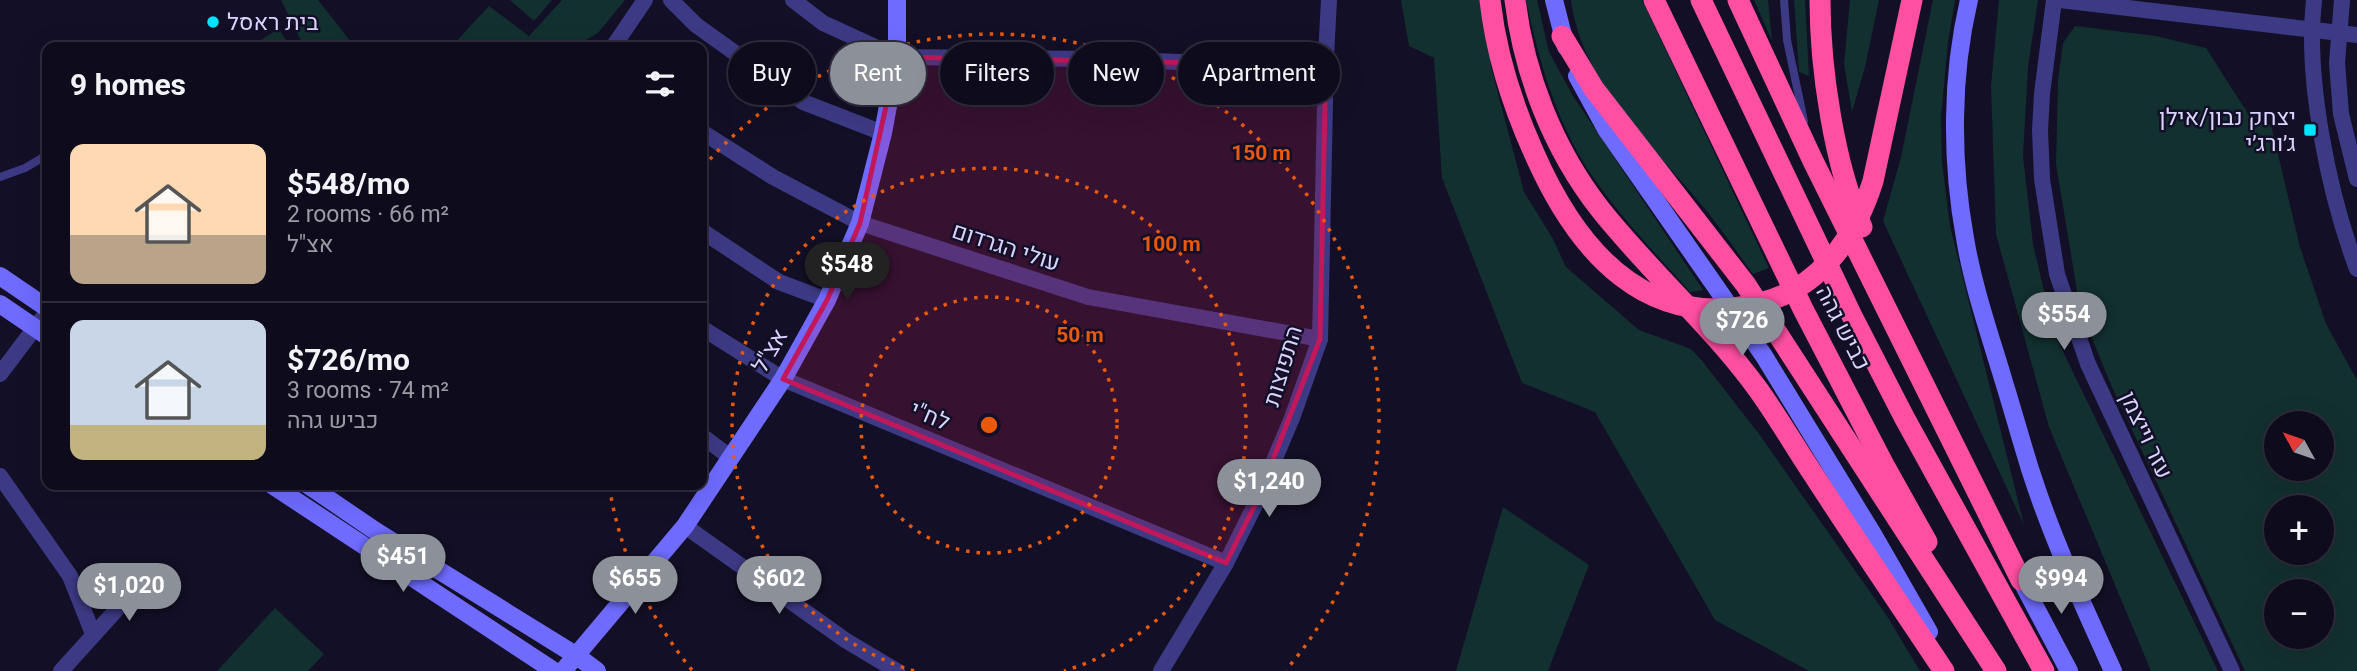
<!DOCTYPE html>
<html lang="en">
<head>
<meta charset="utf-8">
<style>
  :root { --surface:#0e0b1c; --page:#1c1929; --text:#f1f3f6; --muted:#9b9ba3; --line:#2e2b3b; --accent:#8c9099 }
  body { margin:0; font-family:Roboto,Heebo,sans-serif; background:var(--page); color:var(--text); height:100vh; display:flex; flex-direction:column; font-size:26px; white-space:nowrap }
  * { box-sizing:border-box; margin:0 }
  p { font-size:23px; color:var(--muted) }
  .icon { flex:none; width:38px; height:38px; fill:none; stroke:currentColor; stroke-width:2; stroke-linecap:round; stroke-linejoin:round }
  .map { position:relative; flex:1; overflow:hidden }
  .drawer { position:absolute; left:42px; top:42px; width:665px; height:448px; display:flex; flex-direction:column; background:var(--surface); border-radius:14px; box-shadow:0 7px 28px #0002,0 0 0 2px var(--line) }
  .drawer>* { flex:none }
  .guide { position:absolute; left:728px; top:42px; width:665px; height:63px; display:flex; gap:14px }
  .needle { width:46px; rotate:310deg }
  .buttons { position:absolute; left:2264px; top:411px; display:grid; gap:14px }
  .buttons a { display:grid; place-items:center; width:70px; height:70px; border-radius:50%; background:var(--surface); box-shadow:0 7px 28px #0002,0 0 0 2px var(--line); font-size:35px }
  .price { position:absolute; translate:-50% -60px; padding:0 16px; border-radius:24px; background:var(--accent); color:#fff; font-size:23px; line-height:46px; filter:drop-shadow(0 2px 4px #0008) }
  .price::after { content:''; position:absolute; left:50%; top:42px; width:21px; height:16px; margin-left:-10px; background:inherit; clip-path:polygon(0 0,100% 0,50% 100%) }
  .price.on { background:#222; color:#fff }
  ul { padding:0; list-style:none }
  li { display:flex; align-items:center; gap:21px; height:175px; padding:0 28px }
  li+li { border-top:2px solid var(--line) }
  li span { display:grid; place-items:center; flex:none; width:196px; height:140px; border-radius:14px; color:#555 }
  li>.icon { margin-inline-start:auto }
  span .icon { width:84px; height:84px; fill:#fffc; stroke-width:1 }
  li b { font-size:30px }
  h2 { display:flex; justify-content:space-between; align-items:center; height:84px; padding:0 28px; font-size:30px }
  .chip { padding:0 24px; border-radius:32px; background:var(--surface); box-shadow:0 7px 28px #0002,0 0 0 2px var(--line); font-size:24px; line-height:63px }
  .chip.on { background:var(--accent); color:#fff }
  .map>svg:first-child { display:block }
  .green { fill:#12302f; fill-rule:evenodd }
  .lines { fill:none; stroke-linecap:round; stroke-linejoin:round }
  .lane { stroke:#3d3a85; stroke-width:8 }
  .street { stroke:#3d3a85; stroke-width:16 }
  .secondary { stroke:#6f6bff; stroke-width:18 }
  .highway { stroke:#ff4fa3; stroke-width:21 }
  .marked { fill:#c2185b; fill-opacity:0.2; stroke:#c2185b; stroke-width:5; stroke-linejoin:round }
  .ring { fill:none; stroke:#e8590c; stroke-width:3.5; stroke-dasharray:3.5 7 }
  .poi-dot { fill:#00e5ff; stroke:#130f26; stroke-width:2.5 }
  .labels { text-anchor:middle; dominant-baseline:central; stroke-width:5; stroke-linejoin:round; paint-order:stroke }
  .poi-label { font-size:23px; fill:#d9d4ff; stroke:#130f26; text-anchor:start }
  .street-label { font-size:23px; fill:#d9d4ff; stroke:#130f26 }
  .centre { fill:#e8590c; stroke:#130f26; stroke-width:3.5 }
  .ring-label { font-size:21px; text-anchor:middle; font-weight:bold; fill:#e8590c; stroke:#130f26; stroke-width:5; stroke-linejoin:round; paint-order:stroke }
</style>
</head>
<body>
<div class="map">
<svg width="2357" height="671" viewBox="0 0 2357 671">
  <rect width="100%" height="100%" fill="#130f26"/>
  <g class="green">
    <path d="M281 0H318L355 47H304Z"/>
    <path d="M510 0H552L534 21Z"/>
    <path d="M562 0H625L598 33 574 47H451L489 6 529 36Z"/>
    <path d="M1401 0H1485L1491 67 1524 192 1553 239 1566 267 1639 330 1691 349 1703 362 1759 434 1887 616 1920 671H1809L1715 620 1595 412 1522 383 1442 178 1434 58 1409 46Z"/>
    <path d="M1526 0H1537L1549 52 1573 96 1703 290 1690 292C1660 258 1627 224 1600 187 1559 132 1540 66 1526 0Z"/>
    <path d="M1571 0H1642L1769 268 1753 274C1737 252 1722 230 1705 209 1654 146 1582 85 1571 0Z"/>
    <path d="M1754 0H1768L1772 41Z"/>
    <path d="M1794 0H1805L1809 76 1799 72Z"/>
    <path d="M1850 0H1879L1865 67 1852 112 1844 64Z"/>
    <path d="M1933 0H1955L1948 42 1941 117 1942 163 1950 226 2024 525 1883 221 1901 157Z"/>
    <path d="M1999 0H2038L2028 67 2023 156 2033 244 2054 333 2218 671H2151L2049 427 1996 234 1991 86Z"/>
    <path d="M2075 26 2156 36 2206 48 2252 120 2271 125 2300 247 2326 324 2357 380V671H2245L2111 385 2080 309 2056 164 2058 80 2063 43ZM2277 424H2322V469H2277ZM2277 508H2322V553H2277ZM2277 592H2322V637H2277Z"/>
    <path d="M279 29 290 47H248Z"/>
    <path d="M1503 507 1589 565 1548 671H1456Z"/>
    <path d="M275 608 324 654 308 671H217Z"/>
  </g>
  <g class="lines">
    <g class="lane">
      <path d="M1784 0 1787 40 1804 121"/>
      <path d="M0 177 25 168 47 155"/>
    </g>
    <g class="street">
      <path d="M671 0 696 25 803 102 883 133"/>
      <path d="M793 0 823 23 897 57 1098 59 1208 63 1326 56"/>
      <path d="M2054 0 2042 94 2040 130 2042 179 2057 274 2088 364 2232 671"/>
      <path d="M2060 0 2357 35"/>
      <path d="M2314 0C2305 80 2329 194 2357 269"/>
      <path d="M2342 0 2337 63 2341 114 2357 179"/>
      <path d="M613 47 645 0"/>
      <path d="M702 132 773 177 860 223 1088 297 1320 339"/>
      <path d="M702 231 779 282 827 300"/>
      <path d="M702 328 783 379 1226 563"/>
      <path d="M0 374 47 312"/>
      <path d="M702 436 730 457"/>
      <path d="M0 476 70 576 93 634"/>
      <path d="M685 526 845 640 897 671"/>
      <path d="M61 671 137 587"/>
      <path d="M1161 671 1226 563 1256 503 1292 418 1320 339 1326 56 1329 0"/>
    </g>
    <g class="secondary">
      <path d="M1554 0 1566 47"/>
      <path d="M1969 0C1951 76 1951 161 1965 238 1973 287 1990 335 2004 382 2013 411 2021 440 2030 469 2052 538 2083 605 2113 671"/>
      <path d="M1577 76 1606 129 1764 356 1874 536 1929 632"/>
      <path d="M0 276 47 308"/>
      <path d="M0 304 47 336"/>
      <path d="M272 485 554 671"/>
      <path d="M308 485 377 532 577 656 597 671"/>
      <path d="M2021 580 2069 671"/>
      <path d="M563 671 685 526 783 379 827 300 860 223 883 133 897 57V0"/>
    </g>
    <g class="highway">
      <path d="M1490 0C1496 54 1512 104 1534 153 1577 251 1647 334 1764 302 1822 286 1856 235 1873 181L1912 0"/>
      <path d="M1515 0C1524 74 1553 149 1600 209 1649 271 1710 324 1757 388 1778 417 1795 447 1815 477 1857 542 1901 606 1944 671"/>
      <path d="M1654 0 1803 309 1885 467 1927 542"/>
      <path d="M1701 0 1852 316 1904 417 2044 671"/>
      <path d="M1738 0 1813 161 2021 580"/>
      <path d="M1820 0C1820 68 1834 165 1862 227"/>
      <path d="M1562 36 1594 89 1746 285 1996 671"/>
    </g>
  </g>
  <path class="marked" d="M1326 56 1320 339 1256 503 1226 563 783 379 827 300 860 223 897 57 1208 63Z"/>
  <g class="ring">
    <circle cx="989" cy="425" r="128"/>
    <path d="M914 671A257 257 0 1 1 1064 671"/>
    <path d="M692 670A385 385 0 0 1 609 485M703 167A385 385 0 0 1 1286 670"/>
  </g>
  <g class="poi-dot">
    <circle cx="213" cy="22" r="7"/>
    <rect x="2303" y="123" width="14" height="14" rx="3.5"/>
  </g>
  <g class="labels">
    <g class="poi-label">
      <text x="227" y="22">בית ראסל</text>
      <text x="2296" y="117" text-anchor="end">יצחק נבון/אילן<tspan x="2296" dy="26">ג׳ורג׳י</tspan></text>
    </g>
    <g class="street-label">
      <text transform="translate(1006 247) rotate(18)">עולי הגרדום</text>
      <text transform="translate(1843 328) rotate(63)">כביש גהה</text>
      <text transform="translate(770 351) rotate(-59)">אצ"ל</text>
      <text transform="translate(1283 366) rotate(-73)">התפוצות</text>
      <text transform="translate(930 416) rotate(23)">לח"י</text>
      <text transform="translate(2146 435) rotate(65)">עזר וייצמן</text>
    </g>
  </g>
  <circle cx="989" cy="425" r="10" class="centre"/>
  <g class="ring-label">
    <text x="1261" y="160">150 m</text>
    <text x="1171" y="251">100 m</text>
    <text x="1080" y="342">50 m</text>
  </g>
</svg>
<div class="buttons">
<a><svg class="needle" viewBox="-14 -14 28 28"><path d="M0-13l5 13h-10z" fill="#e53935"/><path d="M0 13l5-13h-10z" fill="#9b9ba3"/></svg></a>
<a>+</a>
<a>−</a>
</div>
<b class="price on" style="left:847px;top:302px">$548</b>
<b class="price" style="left:2064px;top:352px">$554</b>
<b class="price" style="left:1742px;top:358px">$726</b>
<b class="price" style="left:1269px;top:519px">$1,240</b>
<b class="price" style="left:403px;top:594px">$451</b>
<b class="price" style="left:635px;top:616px">$655</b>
<b class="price" style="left:779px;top:616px">$602</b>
<b class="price" style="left:2061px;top:616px">$994</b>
<b class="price" style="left:129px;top:623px">$1,020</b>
<div class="guide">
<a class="chip">Buy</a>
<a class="chip on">Rent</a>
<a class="chip">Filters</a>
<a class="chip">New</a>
<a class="chip">Apartment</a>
</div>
<section class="drawer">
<h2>9 homes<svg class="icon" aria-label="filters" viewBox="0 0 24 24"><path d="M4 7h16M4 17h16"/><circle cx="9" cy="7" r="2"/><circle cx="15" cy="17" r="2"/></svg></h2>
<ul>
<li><span style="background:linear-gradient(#ffd9b3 65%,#b9a48a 0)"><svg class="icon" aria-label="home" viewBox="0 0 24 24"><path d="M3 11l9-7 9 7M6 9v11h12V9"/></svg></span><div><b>$548/mo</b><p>2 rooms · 66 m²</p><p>אצ&quot;ל</p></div></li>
<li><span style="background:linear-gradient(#c9d6e8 75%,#c2b280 0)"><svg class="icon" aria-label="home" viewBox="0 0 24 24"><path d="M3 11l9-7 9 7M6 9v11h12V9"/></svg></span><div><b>$726/mo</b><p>3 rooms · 74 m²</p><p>כביש גהה</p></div></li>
</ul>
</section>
</div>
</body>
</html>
